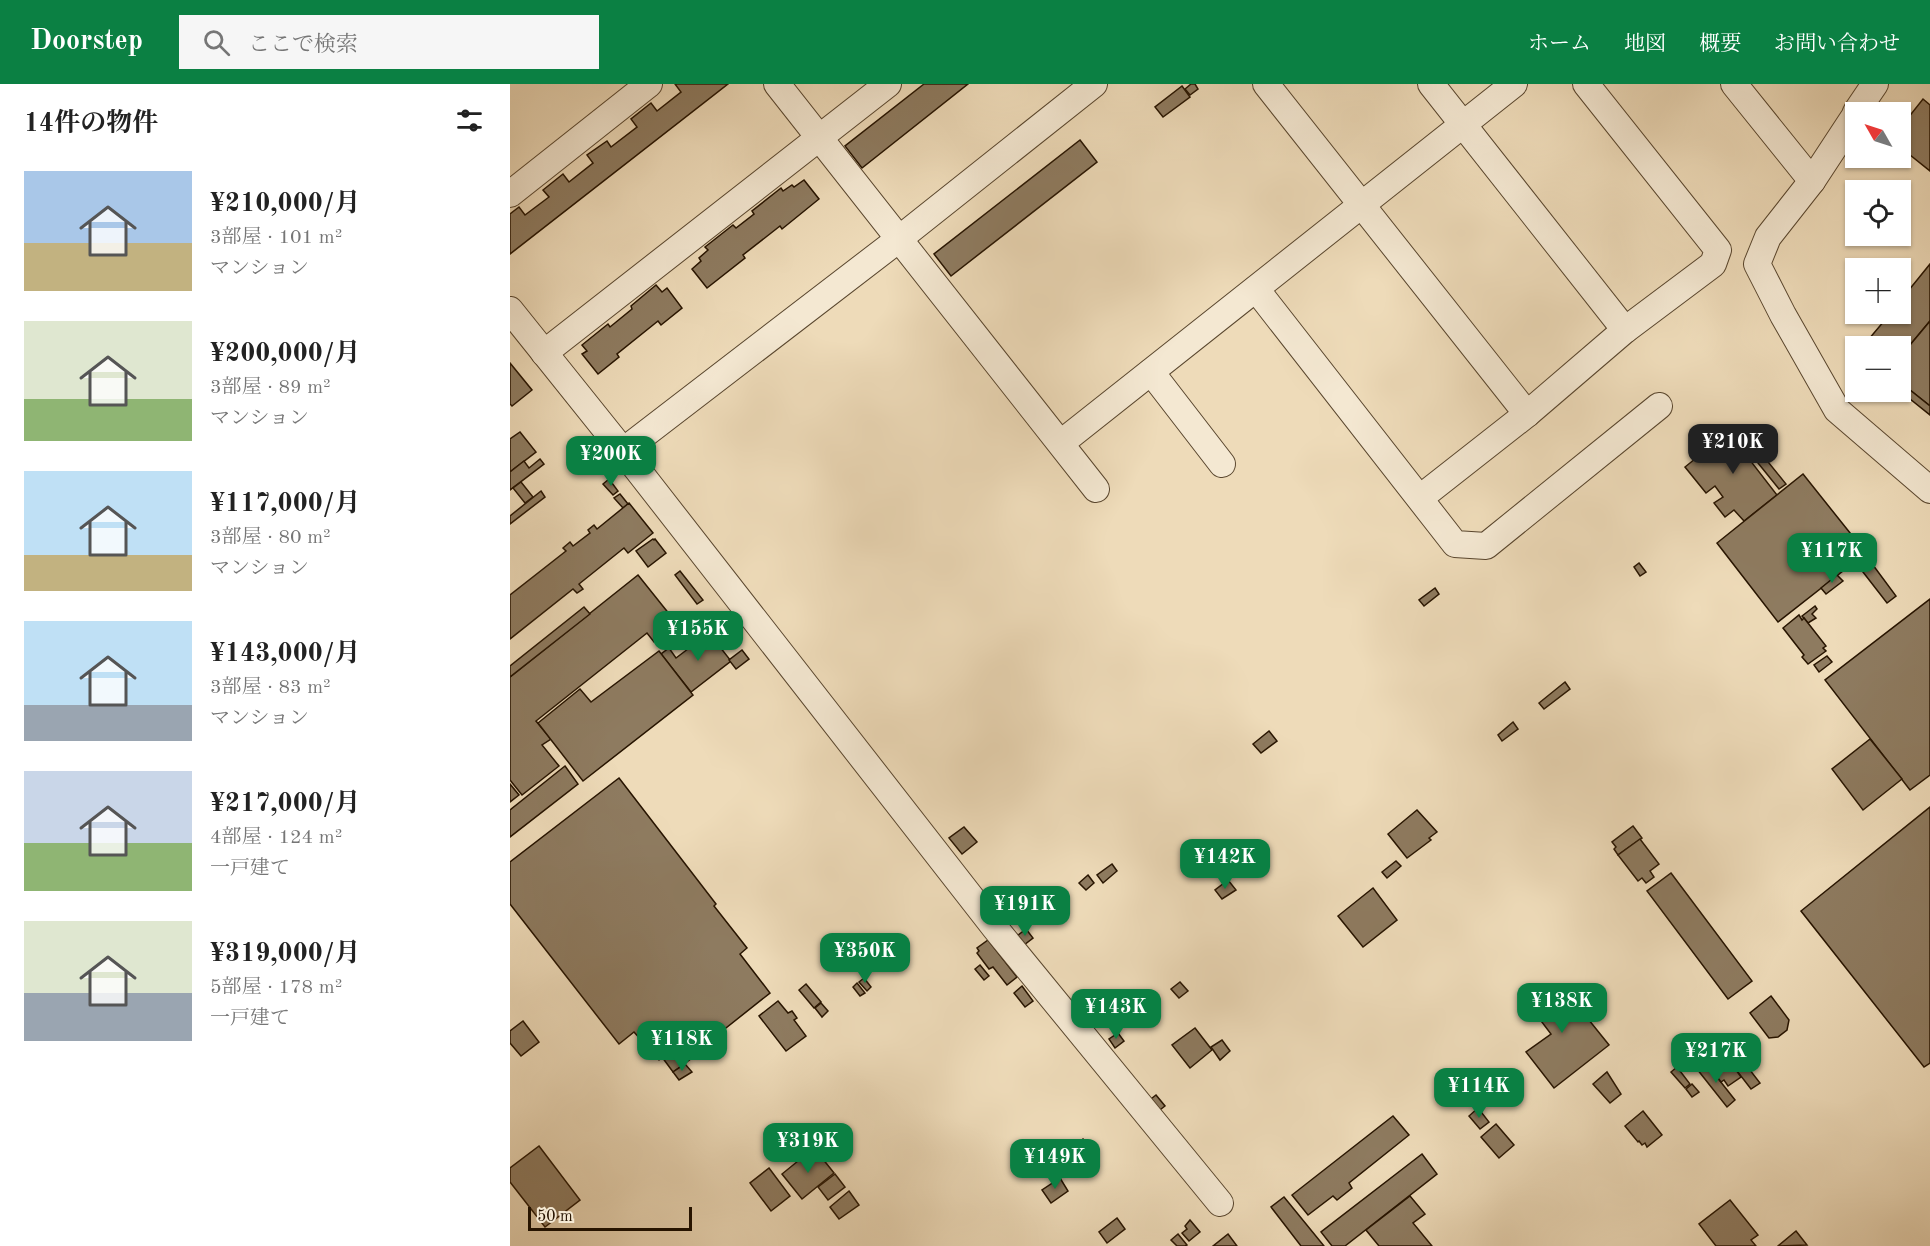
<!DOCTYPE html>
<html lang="ja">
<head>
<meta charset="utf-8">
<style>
  :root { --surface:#fff; --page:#f6f6f6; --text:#222; --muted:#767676; --accent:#0b8043 }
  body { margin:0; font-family:"Old Standard TT","Noto Serif JP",serif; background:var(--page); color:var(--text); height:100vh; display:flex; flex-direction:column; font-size:22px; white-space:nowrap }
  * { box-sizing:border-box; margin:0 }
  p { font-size:20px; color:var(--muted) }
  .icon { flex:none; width:33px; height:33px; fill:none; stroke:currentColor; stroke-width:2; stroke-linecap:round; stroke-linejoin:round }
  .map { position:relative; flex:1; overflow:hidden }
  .sheet { display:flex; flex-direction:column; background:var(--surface); width:510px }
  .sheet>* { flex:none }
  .needle { width:39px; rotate:309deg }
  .buttons { position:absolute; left:1335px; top:18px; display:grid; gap:12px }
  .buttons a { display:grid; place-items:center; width:66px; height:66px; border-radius:0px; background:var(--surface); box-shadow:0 2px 4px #0004; font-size:30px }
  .scale { position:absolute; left:18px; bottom:15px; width:164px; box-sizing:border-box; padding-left:6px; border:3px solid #271400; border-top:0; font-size:16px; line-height:21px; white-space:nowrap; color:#271400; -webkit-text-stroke:4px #f4e8d2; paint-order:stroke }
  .price { position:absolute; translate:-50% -51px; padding:0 14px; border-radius:12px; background:var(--accent); color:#fff; font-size:20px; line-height:39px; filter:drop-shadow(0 2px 3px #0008) }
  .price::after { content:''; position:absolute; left:50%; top:36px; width:18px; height:14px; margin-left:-9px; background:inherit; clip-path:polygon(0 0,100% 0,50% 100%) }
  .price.current { background:#222; color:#fff }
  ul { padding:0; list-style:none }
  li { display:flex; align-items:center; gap:18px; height:150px; padding:0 24px }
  li span { display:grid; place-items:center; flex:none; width:168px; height:120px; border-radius:0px; color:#555 }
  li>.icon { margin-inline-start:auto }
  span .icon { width:72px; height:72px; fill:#fffc; stroke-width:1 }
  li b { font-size:26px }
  h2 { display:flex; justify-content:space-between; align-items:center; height:72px; padding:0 24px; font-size:26px }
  header { display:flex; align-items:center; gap:36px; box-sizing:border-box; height:84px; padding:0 30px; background:var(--accent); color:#fff }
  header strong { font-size:28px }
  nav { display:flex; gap:33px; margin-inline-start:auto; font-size:21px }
  .search { width:420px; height:54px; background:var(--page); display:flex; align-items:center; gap:15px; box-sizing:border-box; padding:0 21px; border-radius:0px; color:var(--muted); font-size:22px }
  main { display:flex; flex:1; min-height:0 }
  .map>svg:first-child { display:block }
  .building { fill:#8e7b60; stroke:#271400; stroke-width:1.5 }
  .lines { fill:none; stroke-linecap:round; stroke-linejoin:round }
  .minor-casing { stroke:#59462e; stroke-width:28 }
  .minor { stroke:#f4e8d2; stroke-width:26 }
</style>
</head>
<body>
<header>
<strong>Doorstep</strong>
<div class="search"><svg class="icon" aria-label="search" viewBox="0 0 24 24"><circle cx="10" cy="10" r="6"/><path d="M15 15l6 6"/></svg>ここで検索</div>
<nav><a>ホーム</a><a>地図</a><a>概要</a><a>お問い合わせ</a></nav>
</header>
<main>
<section class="sheet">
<h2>14件の物件<svg class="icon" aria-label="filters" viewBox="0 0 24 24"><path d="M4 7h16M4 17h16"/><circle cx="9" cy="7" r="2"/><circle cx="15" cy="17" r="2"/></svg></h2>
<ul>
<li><span style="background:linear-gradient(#a9c7e8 60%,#c2b280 0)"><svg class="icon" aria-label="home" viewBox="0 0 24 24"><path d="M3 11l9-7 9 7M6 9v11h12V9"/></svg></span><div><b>¥210,000/月</b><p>3部屋 · 101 m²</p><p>マンション</p></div></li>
<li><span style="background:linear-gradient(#dfe7d0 65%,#8fb573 0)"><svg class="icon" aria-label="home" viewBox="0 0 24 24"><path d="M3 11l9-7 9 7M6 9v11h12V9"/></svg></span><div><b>¥200,000/月</b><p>3部屋 · 89 m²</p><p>マンション</p></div></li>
<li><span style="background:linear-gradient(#bfe0f5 70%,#c2b280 0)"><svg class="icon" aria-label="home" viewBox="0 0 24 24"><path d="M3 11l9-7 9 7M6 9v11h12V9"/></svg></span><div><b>¥117,000/月</b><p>3部屋 · 80 m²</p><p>マンション</p></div></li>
<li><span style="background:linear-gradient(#bfe0f5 70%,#9aa5b1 0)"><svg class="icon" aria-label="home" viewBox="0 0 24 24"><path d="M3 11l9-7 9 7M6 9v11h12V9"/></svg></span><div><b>¥143,000/月</b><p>3部屋 · 83 m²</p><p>マンション</p></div></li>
<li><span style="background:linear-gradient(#c9d6e8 60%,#8fb573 0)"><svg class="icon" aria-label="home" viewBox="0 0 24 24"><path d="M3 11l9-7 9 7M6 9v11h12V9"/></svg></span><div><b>¥217,000/月</b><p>4部屋 · 124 m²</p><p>一戸建て</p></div></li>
<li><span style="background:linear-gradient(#dfe7d0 60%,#9aa5b1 0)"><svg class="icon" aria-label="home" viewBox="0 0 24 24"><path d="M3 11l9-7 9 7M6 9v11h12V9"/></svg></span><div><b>¥319,000/月</b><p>5部屋 · 178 m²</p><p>一戸建て</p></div></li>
</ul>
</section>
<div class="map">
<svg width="1420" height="1162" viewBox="0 0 1420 1162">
  <rect width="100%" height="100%" fill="#eedbb9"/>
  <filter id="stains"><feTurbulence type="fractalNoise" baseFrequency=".00333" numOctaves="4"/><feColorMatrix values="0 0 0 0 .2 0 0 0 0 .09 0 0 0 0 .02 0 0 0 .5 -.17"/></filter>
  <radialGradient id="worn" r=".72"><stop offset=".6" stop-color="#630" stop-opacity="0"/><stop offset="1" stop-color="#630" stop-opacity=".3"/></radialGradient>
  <g class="building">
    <path d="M165 0H218L0 170V130L9 123 15 131 39 113 33 106 53 90 59 98 83 79 77 71 97 57 101 63 127 43 121 35 141 19 147 27 171 8Z"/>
    <path d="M414 0H458L352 84 335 62Z"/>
    <path d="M681 0H685L688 5 680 11 675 5Z"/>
    <path d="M672 2 680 13 653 33 645 23Z"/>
    <path d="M1413 15 1420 21V87L1390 63V44Z"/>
    <path d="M570 56 587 78 441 192 424 170Z"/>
    <path d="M294 96 309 115 272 145 270 142 233 171 235 174 197 204 182 185 191 177 189 174 198 166 195 163 223 141 226 144 244 130 242 127 271 104 273 107 282 101 284 103Z"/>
    <path d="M1420 180V237L1390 273V262H1353L1380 230H1390V217Z"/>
    <path d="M146 201 152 208 157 204 172 224 151 241 148 237 107 270 109 273 88 290 72 270 77 267 72 261 98 240 100 243 122 225 121 222Z"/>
    <path d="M1420 237V322L1390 298V273Z"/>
    <path d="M0 279 22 306 2 322 0 320Z"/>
    <path d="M1390 298 1420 322V331L1390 307Z"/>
    <path d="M1227 341 1248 368 1239 375 1267 411 1234 437 1224 426 1215 433 1204 419 1213 413 1205 402 1196 409 1175 383Z"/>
    <path d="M10 348 26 368 0 388V355Z"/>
    <path d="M1250 368 1276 400 1269 405 1244 374Z"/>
    <path d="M30 375 34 380 0 406V388L14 377 19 384Z"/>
    <path d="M1293 390 1356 469 1268 538 1207 459Z"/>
    <path d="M99 395 108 407 103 411 93 400Z"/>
    <path d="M11 398 23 413 15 419 3 404Z"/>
    <path d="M31 407 35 413 0 440V432Z"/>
    <path d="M110 410 118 420 113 424 104 414Z"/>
    <path d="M119 419 143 449 118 469 114 464 69 500 73 505 67 509 63 505 0 555V511L56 467 53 464 60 458 63 462 80 449 78 446 84 441 87 445Z"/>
    <path d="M143 455 144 456 145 455 156 469 138 483 126 467Z"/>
    <path d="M1360 477 1386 512 1377 519 1353 488 1356 485 1354 482Z"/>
    <path d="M1129 479 1136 488 1130 492 1124 483Z"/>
    <path d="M170 487 193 516 187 520 165 491Z"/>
    <path d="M128 491 160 531 155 536 161 543 144 558 137 549 26 637 41 655 32 661 49 682 12 711 0 696V593Z"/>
    <path d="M1327 491 1333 497 1316 510 1311 504Z"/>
    <path d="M925 504 929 510 914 522 909 516Z"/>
    <path d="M1420 515V691L1400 706 1315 596Z"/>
    <path d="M1305 522 1307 525 1302 530 1306 534 1298 539 1292 532Z"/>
    <path d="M74 523 80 530 0 593V582Z"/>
    <path d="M204 530 220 551 207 561 189 541Z"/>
    <path d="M1289 531 1292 536 1294 534 1316 562 1313 564 1316 567 1298 580 1292 573 1294 571 1273 544Z"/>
    <path d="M199 549 221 577 181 608 151 570 159 564 166 574Z"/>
    <path d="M232 566 239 575 226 585 219 576Z"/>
    <path d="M149 567 183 611 73 697 28 639 70 605 81 618Z"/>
    <path d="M1317 572 1322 578 1309 588 1304 581Z"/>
    <path d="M1055 598 1060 605 1034 625 1029 619Z"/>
    <path d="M1003 638 1008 645 992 657 988 651Z"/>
    <path d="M759 647 767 657 751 669 743 660Z"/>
    <path d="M1360 655 1392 695 1353 726 1322 685Z"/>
    <path d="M55 682 68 700 0 753V726Z"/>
    <path d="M109 694 206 820 204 822 237 864 230 870 260 909 187 967 189 969 163 988 152 973 149 976 124 948 109 960 0 820V778Z"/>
    <path d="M0 700 9 711 0 718Z"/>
    <path d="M1420 723V979L1414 983 1291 827Z"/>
    <path d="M907 726 927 748 919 754 921 756 897 774 878 750Z"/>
    <path d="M1123 742 1132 754 1108 771 1104 765 1106 763 1102 758Z"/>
    <path d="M454 743 467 758 452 770 439 754Z"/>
    <path d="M1130 755 1149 780 1140 787 1144 793 1136 799 1132 794 1128 797 1108 771Z"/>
    <path d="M886 777 891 782 877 794 872 788Z"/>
    <path d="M602 780 607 787 593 799 587 791Z"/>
    <path d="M1161 789 1242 897 1218 915 1137 807Z"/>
    <path d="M578 791 584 799 576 806 569 799Z"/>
    <path d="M718 796 726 806 712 815 705 806Z"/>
    <path d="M863 804 887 836 853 863 828 832Z"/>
    <path d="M516 845 523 854 514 861 507 852Z"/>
    <path d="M478 856 507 893 497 901 483 883 479 885 467 869 469 867 467 864Z"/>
    <path d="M470 881 479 892 474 896 465 885Z"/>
    <path d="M354 894 361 903 357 907 349 898Z"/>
    <path d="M670 898 678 907 669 914 661 905Z"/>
    <path d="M347 899 355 909 350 912 343 903Z"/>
    <path d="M296 900 311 918 304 924 289 906Z"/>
    <path d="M1050 900 1099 961 1044 1004 1016 968 1041 950 1013 913 1030 901Z"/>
    <path d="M512 902 523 917 515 923 504 909Z"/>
    <path d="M1261 912 1279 936 1277 946 1268 953 1259 954 1240 929Z"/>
    <path d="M268 917 278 929 282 927 287 934 284 936 296 952 276 967 249 932Z"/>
    <path d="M311 919 318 927 312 933 305 924Z"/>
    <path d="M13 937 29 958 11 972 0 959V947Z"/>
    <path d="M685 944 702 966 680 984 662 961Z"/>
    <path d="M608 949 614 957 605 964 599 955Z"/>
    <path d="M712 956 720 967 710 976 701 963Z"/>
    <path d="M1219 959 1250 999 1241 1005 1210 965Z"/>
    <path d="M1195 978 1225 1016 1217 1023 1187 985Z"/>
    <path d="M1203 978 1210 987 1221 979 1231 993 1218 1002 1214 996 1211 998 1199 982Z"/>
    <path d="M175 980 182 988 169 996 163 988Z"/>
    <path d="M1167 983 1180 1000 1175 1004 1161 988Z"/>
    <path d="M1097 988 1111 1010 1100 1019 1083 1000Z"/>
    <path d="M1182 1000 1189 1008 1182 1013 1176 1005Z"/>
    <path d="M646 1011 655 1022 646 1029 637 1018Z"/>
    <path d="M968 1024 979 1038 970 1045 959 1032Z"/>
    <path d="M1133 1027 1152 1051 1137 1063 1135 1059 1132 1061 1129 1057 1128 1058 1115 1042Z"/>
    <path d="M883 1032 899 1051 839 1099 842 1104 827 1116 823 1112 798 1131 782 1111Z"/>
    <path d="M986 1040 1004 1061 989 1074 971 1053Z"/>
    <path d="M573 1055 585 1071 567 1085 554 1069Z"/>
    <path d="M29 1062 70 1116 35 1143 0 1098V1084Z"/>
    <path d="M304 1064 324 1089 292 1115 272 1090Z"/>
    <path d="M912 1070 927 1090 835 1162H822L811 1148Z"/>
    <path d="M542 1077 550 1085 541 1092 534 1083Z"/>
    <path d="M259 1084 280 1112 261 1127 240 1099Z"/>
    <path d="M325 1090 335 1103 318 1116 308 1103Z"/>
    <path d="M550 1094 558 1107 541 1119 532 1106Z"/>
    <path d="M339 1107 349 1121 329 1135 320 1123Z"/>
    <path d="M900 1112 915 1130 903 1139 922 1162H869L856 1146Z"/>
    <path d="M774 1113 814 1162H791L761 1123Z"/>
    <path d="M1220 1116 1248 1151 1241 1156 1246 1162H1206L1189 1140Z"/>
    <path d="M607 1134 615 1145 597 1159 589 1148Z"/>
    <path d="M680 1136 690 1148 679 1157 672 1149 677 1145 675 1142Z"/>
    <path d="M1286 1147 1297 1161 1268 1162Z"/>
    <path d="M668 1150 677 1161 675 1162H667L661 1156Z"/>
    <path d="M718 1150 727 1162H703Z"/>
  </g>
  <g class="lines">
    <g class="minor-casing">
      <g id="minor">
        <path d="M267 0 586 405"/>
        <path d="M756 0 1017 330"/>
        <path d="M921 0 1115 246"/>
        <path d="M1224 0 1302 97"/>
        <path d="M1346 28 1365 0"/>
        <path d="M1346 30 1302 97 1258 153 1247 180 1273 231 1327 326 1420 406"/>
        <path d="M0 110 139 0"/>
        <path d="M746 205 945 460 976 462 1149 322"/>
        <path d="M0 226 113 367 485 844 710 1119"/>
        <path d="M34 269 378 0"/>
        <path d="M641 288 712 380"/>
        <path d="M551 359 1004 0"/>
        <path d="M113 367 389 155 584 0"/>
        <path d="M910 414 1017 330 1115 246 1203 180 1208 166 1076 0"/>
      </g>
    </g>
    <use href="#minor" class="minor"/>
  </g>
  <rect width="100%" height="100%" filter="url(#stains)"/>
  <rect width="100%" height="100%" fill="url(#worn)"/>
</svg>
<div class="buttons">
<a><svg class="needle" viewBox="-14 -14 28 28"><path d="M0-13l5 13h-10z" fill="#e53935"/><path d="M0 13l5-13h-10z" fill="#767676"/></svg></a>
<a><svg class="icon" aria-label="locate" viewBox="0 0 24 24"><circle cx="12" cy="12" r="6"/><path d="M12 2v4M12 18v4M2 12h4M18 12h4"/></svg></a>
<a>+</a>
<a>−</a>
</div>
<div class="scale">50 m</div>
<b class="price current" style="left:1223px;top:391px">¥210K</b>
<b class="price" style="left:101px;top:403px">¥200K</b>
<b class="price" style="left:1322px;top:500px">¥117K</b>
<b class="price" style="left:188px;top:578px">¥155K</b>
<b class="price" style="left:715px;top:806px">¥142K</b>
<b class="price" style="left:515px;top:853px">¥191K</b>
<b class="price" style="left:355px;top:900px">¥350K</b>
<b class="price" style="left:1052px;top:950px">¥138K</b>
<b class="price" style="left:606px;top:956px">¥143K</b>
<b class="price" style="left:172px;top:988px">¥118K</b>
<b class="price" style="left:1206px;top:1000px">¥217K</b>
<b class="price" style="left:969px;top:1035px">¥114K</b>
<b class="price" style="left:298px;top:1090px">¥319K</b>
<b class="price" style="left:545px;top:1106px">¥149K</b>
</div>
</main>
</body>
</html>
